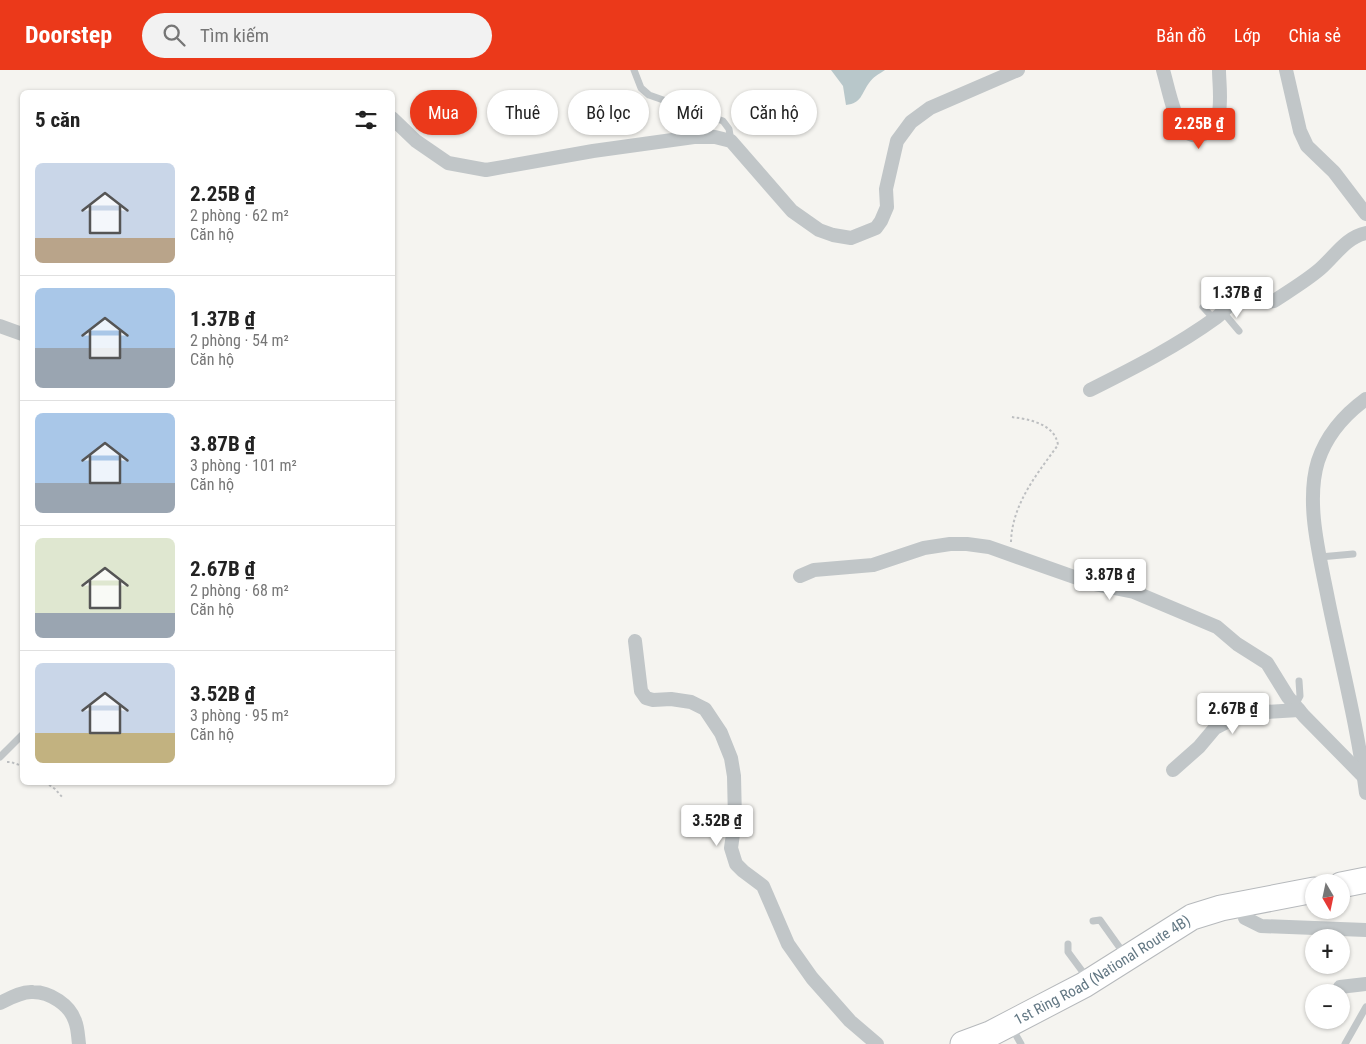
<!DOCTYPE html>
<html lang="vi">
<head>
<meta charset="utf-8">
<style>
  :root { --surface:#fff; --page:#f2f2f2; --text:#222; --muted:#767676; --line:#e0e0e0; --accent:#eb391a }
  body { margin:0; font-family:"Roboto Condensed",sans-serif; background:var(--page); color:var(--text); height:100vh; display:flex; flex-direction:column; font-size:19px; white-space:nowrap }
  * { box-sizing:border-box; margin:0 }
  p { font-size:16px; color:var(--muted) }
  .icon { flex:none; width:28px; height:28px; fill:none; stroke:currentColor; stroke-width:2; stroke-linecap:round; stroke-linejoin:round }
  .map { position:relative; flex:1; overflow:hidden }
  .panel { position:absolute; left:20px; top:20px; width:375px; height:695px; display:flex; flex-direction:column; background:var(--surface); border-radius:8px; box-shadow:0 1px 4px #0004 }
  .panel>* { flex:none }
  .hud { position:absolute; left:410px; top:20px; width:475px; height:45px; display:flex; gap:10px }
  .needle { width:32px; rotate:171deg }
  .buttons { position:absolute; left:1305px; top:804px; display:grid; gap:10px }
  .buttons a { display:grid; place-items:center; width:45px; height:45px; border-radius:50%; background:var(--surface); box-shadow:0 1px 4px #0004; font-size:25px }
  .price { position:absolute; translate:-50% -42px; padding:0 11px; border-radius:5px; background:#fff; color:#222; font-size:16px; line-height:32px; filter:drop-shadow(0 1px 2px #0008) }
  .price::after { content:''; position:absolute; left:50%; top:30px; width:15px; height:11px; margin-left:-8px; background:inherit; clip-path:polygon(0 0,100% 0,50% 100%) }
  .price.on { background:var(--accent); color:#fff }
  ul { padding:0; list-style:none }
  li { display:flex; align-items:center; gap:15px; height:125px; padding:0 15px }
  li+li { border-top:1px solid var(--line) }
  li span { display:grid; place-items:center; flex:none; width:140px; height:100px; border-radius:8px; color:#555 }
  li>.icon { margin-inline-start:auto }
  span .icon { width:60px; height:60px; fill:#fffc; stroke-width:1 }
  li b { font-size:21px }
  h2 { display:flex; justify-content:space-between; align-items:center; height:60px; padding:0 15px; font-size:21px }
  .tag { padding:0 18px; border-radius:22px; background:var(--surface); box-shadow:0 1px 4px #0004; font-size:18px; line-height:45px }
  .tag.on { background:var(--accent); color:#fff }
  header { display:flex; align-items:center; gap:30px; box-sizing:border-box; height:70px; padding:0 25px; background:var(--accent); color:#fff }
  header strong { font-size:24px }
  nav { display:flex; gap:28px; margin-inline-start:auto; font-size:18px }
  .search { width:350px; height:45px; background:var(--page); display:flex; align-items:center; gap:12px; box-sizing:border-box; padding:0 18px; border-radius:28px; color:var(--muted); font-size:19px }
  .map>svg:first-child { display:block }
  .water { fill:#b8c7ca }
  .lines { fill:none; stroke-linecap:round; stroke-linejoin:round }
  .highway-casing { stroke:#b6b9bc; stroke-width:27 }
  .path { stroke:#bdbfc1; stroke-width:2; stroke-dasharray:2.5 2.5; stroke-linecap:butt }
  .lane { stroke:#c1c6c8; stroke-width:7 }
  .street { stroke:#c1c6c8; stroke-width:14 }
  .highway { stroke:#fff; stroke-width:25 }
  .labels { text-anchor:middle; dominant-baseline:central; stroke-width:5; stroke-linejoin:round; paint-order:stroke }
  .street-label { font-size:15px; fill:#627783; stroke:#fff }
</style>
</head>
<body>
<header>
<strong>Doorstep</strong>
<div class="search"><svg class="icon" aria-label="search" viewBox="0 0 24 24"><circle cx="10" cy="10" r="6"/><path d="M15 15l6 6"/></svg>Tìm kiếm</div>
<nav><a>Bản đồ</a><a>Lớp</a><a>Chia sẻ</a></nav>
</header>
<div class="map">
<svg width="1366" height="974" viewBox="0 0 1366 974">
  <rect width="100%" height="100%" fill="#f5f4f0"/>
  <path class="water" d="M831 0H885C879 4 873 7 869 13 861 24 862 33 846 35L843 16Z"/>
  <g class="lines">
    <g class="highway-casing">
      <g id="highway">
        <path d="M1341 815 1366 810"/>
        <path id="s1" d="M963 974 990 964 1084 915 1192 847 1221 838 1314 820"/>
      </g>
    </g>
    <g class="path">
      <path d="M1011 472C1012 434 1037 404 1058 375 1055 354 1029 349 1011 347"/>
      <path d="M7 692H11L22 696"/>
      <path d="M45 712 55 719 63 728"/>
    </g>
    <g class="lane">
      <path d="M634 0 641 18 649 25 723 51 729 59 731 71"/>
      <path d="M1203 237 1214 249"/>
      <path d="M1223 242 1239 261"/>
      <path d="M1320 487 1353 484"/>
      <path d="M1295 635 1300 626 1299 611"/>
      <path d="M0 687 22 665"/>
      <path d="M1093 851 1100 850 1125 885"/>
      <path d="M1068 874V882L1088 909"/>
      <path d="M1012 958 1021 974"/>
      <path d="M1345 974 1366 937"/>
    </g>
    <g class="street">
      <path d="M1163 0C1168 17 1173 45 1183 59 1188 64 1193 67 1200 65 1227 59 1219 20 1219 0"/>
      <path d="M1286 0 1300 61 1307 76 1334 102 1366 144"/>
      <path d="M392 48 416 71 448 93 486 100 593 81 694 67H715L731 71 792 141 819 160 833 165 851 168 876 158 881 151 887 137 886 119 897 71 911 52 930 38 1018 0"/>
      <path d="M0 256 22 264"/>
      <path d="M1090 320C1134 298 1177 276 1217 247 1226 240 1242 218 1253 219L1266 232 1274 231C1289 221 1306 211 1320 199 1335 186 1346 167 1366 163"/>
      <path d="M1366 329C1344 345 1327 364 1318 391 1305 433 1320 487 1328 529 1341 593 1358 658 1366 723"/>
      <path d="M800 506 814 500 873 495 924 478 950 474H967L989 477 1094 514 1134 522 1217 557 1237 574 1267 593 1288 627 1304 646 1364 707"/>
      <path d="M635 571 641 621 646 628 653 630 671 629 691 632 705 639 721 663 731 688 734 706 735 750 731 778 736 794 743 801 763 816 788 874 812 908 850 951 877 974"/>
      <path d="M1173 700 1199 677 1215 658 1236 647 1249 643 1299 640"/>
      <path d="M1245 848 1261 856 1366 860"/>
      <path d="M1340 917 1366 914"/>
      <path d="M0 933C10 928 22 921 33 922 50 922 70 935 75 951 78 958 78 967 79 974"/>
    </g>
    <use href="#highway" class="highway"/>
  </g>
  <g class="labels">
    <g class="street-label">
      <text stroke="none"><textPath href="#s1" startOffset="158">1st Ring Road (National Route 4B)</textPath></text>
    </g>
  </g>
</svg>
<div class="buttons">
<a><svg class="needle" viewBox="-14 -14 28 28"><path d="M0-13l5 13h-10z" fill="#e53935"/><path d="M0 13l5-13h-10z" fill="#767676"/></svg></a>
<a>+</a>
<a>−</a>
</div>
<b class="price on" style="left:1199px;top:80px">2.25B ₫</b>
<b class="price" style="left:1237px;top:249px">1.37B ₫</b>
<b class="price" style="left:1110px;top:531px">3.87B ₫</b>
<b class="price" style="left:1233px;top:665px">2.67B ₫</b>
<b class="price" style="left:717px;top:777px">3.52B ₫</b>
<div class="hud">
<a class="tag on">Mua</a>
<a class="tag">Thuê</a>
<a class="tag">Bộ lọc</a>
<a class="tag">Mới</a>
<a class="tag">Căn hộ</a>
</div>
<section class="panel">
<h2>5 căn<svg class="icon" aria-label="filters" viewBox="0 0 24 24"><path d="M4 7h16M4 17h16"/><circle cx="9" cy="7" r="2"/><circle cx="15" cy="17" r="2"/></svg></h2>
<ul>
<li><span style="background:linear-gradient(#c9d6e8 75%,#b9a48a 0)"><svg class="icon" aria-label="home" viewBox="0 0 24 24"><path d="M3 11l9-7 9 7M6 9v11h12V9"/></svg></span><div><b>2.25B ₫</b><p>2 phòng · 62 m²</p><p>Căn hộ</p></div></li>
<li><span style="background:linear-gradient(#a9c7e8 60%,#9aa5b1 0)"><svg class="icon" aria-label="home" viewBox="0 0 24 24"><path d="M3 11l9-7 9 7M6 9v11h12V9"/></svg></span><div><b>1.37B ₫</b><p>2 phòng · 54 m²</p><p>Căn hộ</p></div></li>
<li><span style="background:linear-gradient(#a9c7e8 70%,#9aa5b1 0)"><svg class="icon" aria-label="home" viewBox="0 0 24 24"><path d="M3 11l9-7 9 7M6 9v11h12V9"/></svg></span><div><b>3.87B ₫</b><p>3 phòng · 101 m²</p><p>Căn hộ</p></div></li>
<li><span style="background:linear-gradient(#dfe7d0 75%,#9aa5b1 0)"><svg class="icon" aria-label="home" viewBox="0 0 24 24"><path d="M3 11l9-7 9 7M6 9v11h12V9"/></svg></span><div><b>2.67B ₫</b><p>2 phòng · 68 m²</p><p>Căn hộ</p></div></li>
<li><span style="background:linear-gradient(#c9d6e8 70%,#c2b280 0)"><svg class="icon" aria-label="home" viewBox="0 0 24 24"><path d="M3 11l9-7 9 7M6 9v11h12V9"/></svg></span><div><b>3.52B ₫</b><p>3 phòng · 95 m²</p><p>Căn hộ</p></div></li>
</ul>
</section>
</div>
</body>
</html>
